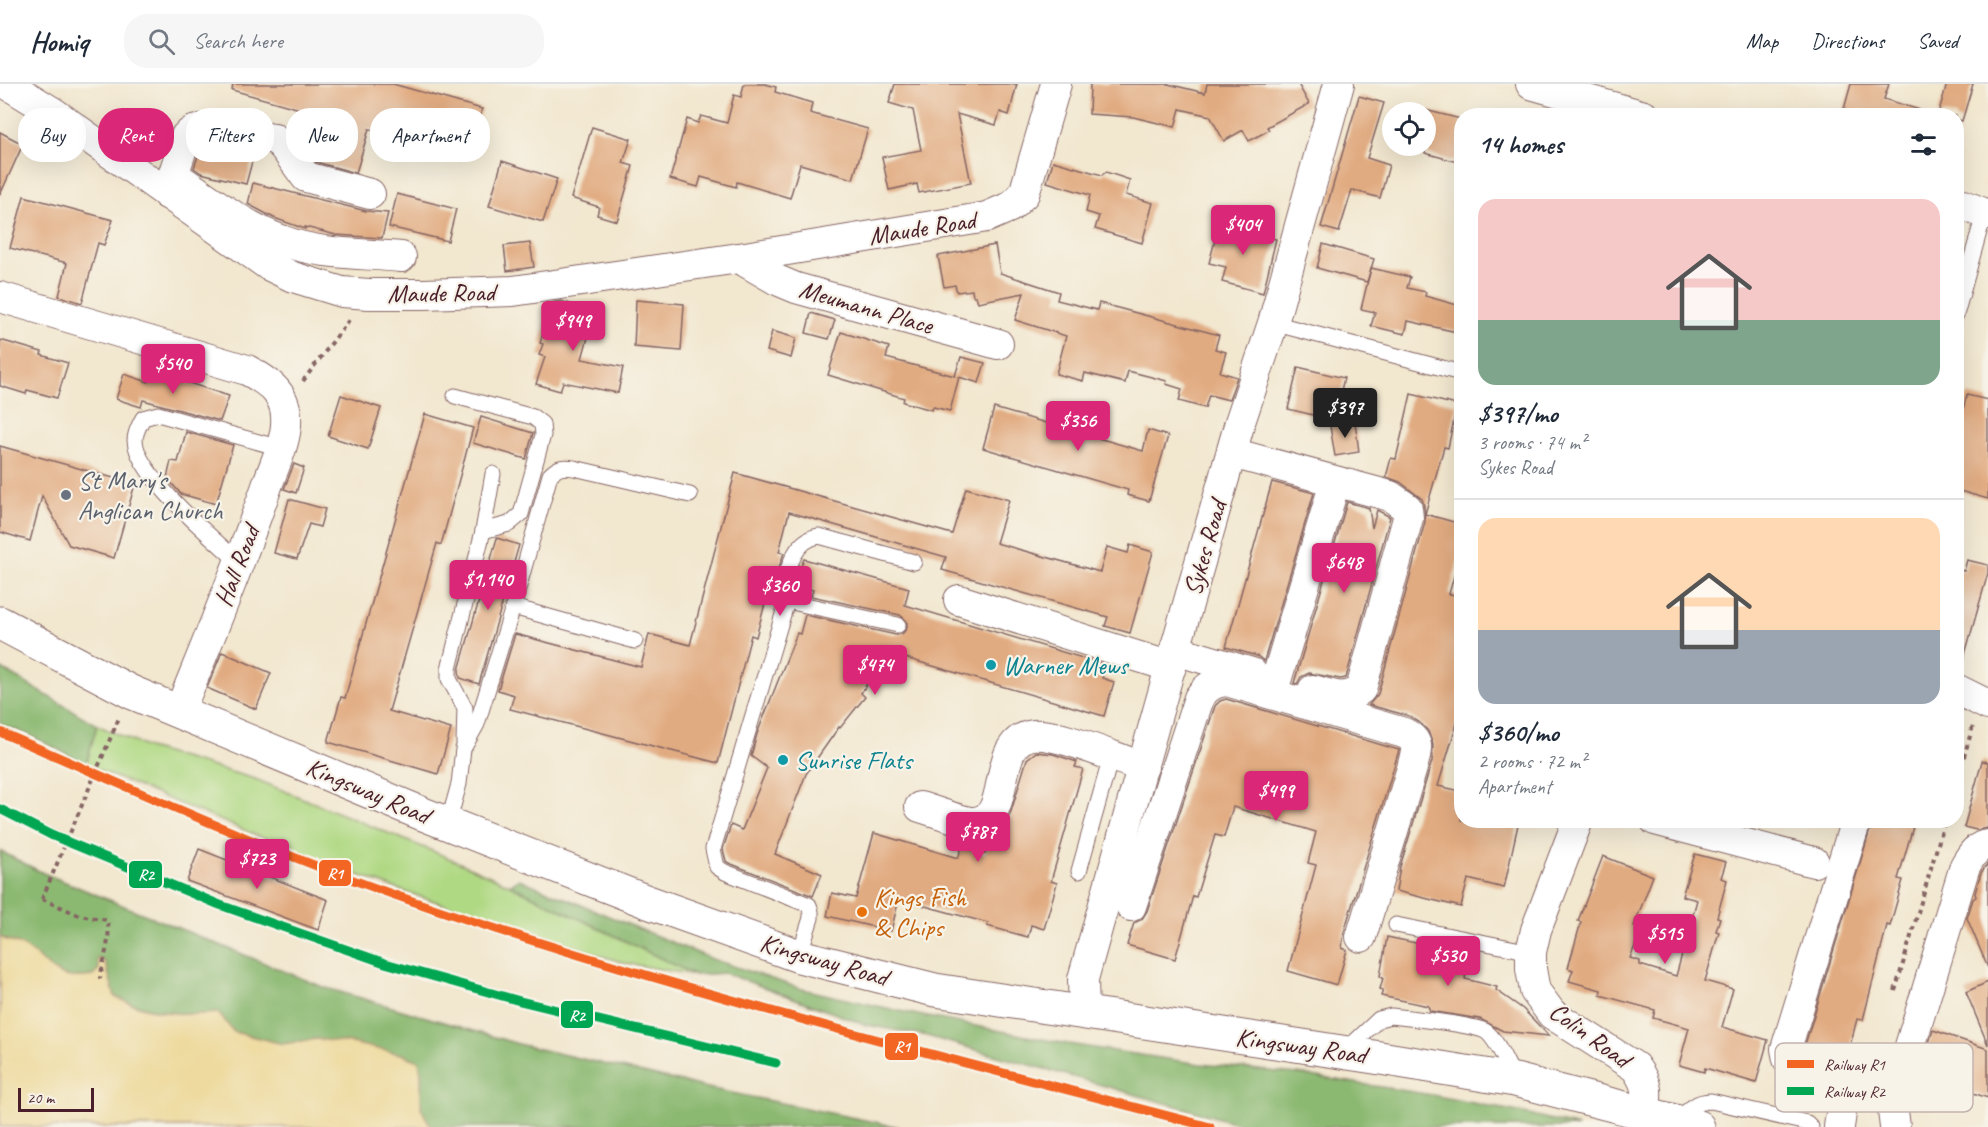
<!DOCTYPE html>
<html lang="en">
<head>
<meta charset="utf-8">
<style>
  :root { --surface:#fff; --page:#f6f6f7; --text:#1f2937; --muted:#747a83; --line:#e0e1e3; --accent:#db2777 }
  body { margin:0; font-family:Caveat,sans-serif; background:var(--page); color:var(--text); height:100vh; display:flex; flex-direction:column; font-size:22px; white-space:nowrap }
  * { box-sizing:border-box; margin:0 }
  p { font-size:20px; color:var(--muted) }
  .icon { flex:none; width:33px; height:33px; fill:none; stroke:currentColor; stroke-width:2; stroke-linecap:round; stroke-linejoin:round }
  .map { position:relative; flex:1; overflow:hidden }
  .side { position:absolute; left:1454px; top:24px; width:510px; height:720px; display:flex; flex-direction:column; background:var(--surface); border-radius:24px; box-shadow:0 6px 24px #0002 }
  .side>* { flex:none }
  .guide { position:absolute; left:18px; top:24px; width:570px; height:54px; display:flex; gap:12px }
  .buttons { position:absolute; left:1382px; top:18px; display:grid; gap:12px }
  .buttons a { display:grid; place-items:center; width:54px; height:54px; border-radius:50%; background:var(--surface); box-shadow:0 6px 24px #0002; font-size:30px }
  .scale { position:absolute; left:18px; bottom:15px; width:76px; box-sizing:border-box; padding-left:6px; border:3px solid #4a1f2b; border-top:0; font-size:16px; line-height:21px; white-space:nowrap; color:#4a1f2b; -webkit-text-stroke:4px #f7f3e8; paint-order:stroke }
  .price { position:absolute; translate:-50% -51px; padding:0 14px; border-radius:6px; background:var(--accent); color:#fff; font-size:20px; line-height:39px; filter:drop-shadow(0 2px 3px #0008) }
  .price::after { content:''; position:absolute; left:50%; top:36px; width:18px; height:14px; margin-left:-9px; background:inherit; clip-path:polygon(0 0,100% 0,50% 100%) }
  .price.active { background:#222; color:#fff }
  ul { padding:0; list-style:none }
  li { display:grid; align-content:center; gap:12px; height:318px; padding:0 24px }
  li+li { border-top:2px solid var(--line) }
  li span { display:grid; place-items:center; height:186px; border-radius:18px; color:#555 }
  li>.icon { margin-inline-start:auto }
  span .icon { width:108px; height:108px; fill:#fffc; stroke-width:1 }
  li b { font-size:26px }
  h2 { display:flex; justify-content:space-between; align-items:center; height:72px; padding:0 24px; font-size:26px }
  .tag { padding:0 21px; border-radius:24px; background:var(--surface); box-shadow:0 6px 24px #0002; font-size:21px; line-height:54px }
  .tag.active { background:var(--accent); color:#fff }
  header { display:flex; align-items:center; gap:36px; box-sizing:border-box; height:84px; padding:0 30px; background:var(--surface); border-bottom:2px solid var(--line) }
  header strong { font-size:28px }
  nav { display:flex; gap:33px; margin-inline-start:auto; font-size:21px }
  .search { width:420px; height:54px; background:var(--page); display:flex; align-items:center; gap:15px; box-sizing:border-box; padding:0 21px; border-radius:24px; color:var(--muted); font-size:22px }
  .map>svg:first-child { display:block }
  .green { fill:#b0d984; stroke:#7d7c58; stroke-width:1.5 }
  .forest { fill:#8cb972; stroke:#6b6c4e; stroke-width:1.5 }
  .sand { fill:#eeda9e; stroke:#9c7c64; stroke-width:1.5 }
  .building { fill:#e1ab81 }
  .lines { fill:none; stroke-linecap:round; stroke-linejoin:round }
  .service-casing { stroke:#856564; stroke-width:17 }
  .minor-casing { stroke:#856564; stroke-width:32 }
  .primary-casing { stroke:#856564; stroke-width:35 }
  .path { stroke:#856564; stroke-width:4; stroke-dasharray:4.5 4.5; stroke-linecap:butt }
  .service { stroke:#fff; stroke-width:15 }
  .minor { stroke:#fff; stroke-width:30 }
  .primary { stroke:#fff; stroke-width:33 }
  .rail-casing { stroke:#4a1f2b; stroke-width:7 }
  .rail { stroke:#f7f3e8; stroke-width:4.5; stroke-dasharray:14; stroke-linecap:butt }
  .path-bridge { stroke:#856564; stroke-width:4; stroke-dasharray:4.5 4.5; stroke-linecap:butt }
  .rail-1-casing { stroke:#f7f3e8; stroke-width:14 }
  .rail-2-casing { stroke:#f7f3e8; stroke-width:14 }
  .rail-1 { stroke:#f26522; stroke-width:9 }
  .rail-2 { stroke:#00a651; stroke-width:9 }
  .worship-dot { fill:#6b7280; stroke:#f7f3e8; stroke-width:2 }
  .culture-dot { fill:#0f9aa8; stroke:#f7f3e8; stroke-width:2 }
  .food-dot { fill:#e8710a; stroke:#f7f3e8; stroke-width:2 }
  .labels { text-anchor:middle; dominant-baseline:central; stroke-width:4.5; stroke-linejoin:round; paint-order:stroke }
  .street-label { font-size:26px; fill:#4a1f2b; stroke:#f7f3e8 }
  .worship-label { font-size:26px; fill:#5b616d; stroke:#f7f3e8; text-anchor:start }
  .culture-label { font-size:26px; fill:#0d838f; stroke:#f7f3e8; text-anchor:start }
  .food-label { font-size:26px; fill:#c56008; stroke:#f7f3e8; text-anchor:start }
  .key { fill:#f7f3e8; stroke:#c3b3af; stroke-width:1.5 }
  .key-label { font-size:16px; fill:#4a1f2b }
  .line-badge { stroke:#f7f3e8; stroke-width:2 }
  .badge-label { font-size:16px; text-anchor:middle; font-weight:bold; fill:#fff }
</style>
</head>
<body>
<header>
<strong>Homiq</strong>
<div class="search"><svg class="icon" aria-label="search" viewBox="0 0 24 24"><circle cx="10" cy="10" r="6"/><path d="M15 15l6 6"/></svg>Search here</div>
<nav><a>Map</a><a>Directions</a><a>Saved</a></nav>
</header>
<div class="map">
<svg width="1988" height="1043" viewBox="0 0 1988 1043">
  <rect width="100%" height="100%" fill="#f7f3e8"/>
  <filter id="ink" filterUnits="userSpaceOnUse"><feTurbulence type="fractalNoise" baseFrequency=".0167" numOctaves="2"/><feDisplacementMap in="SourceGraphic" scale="12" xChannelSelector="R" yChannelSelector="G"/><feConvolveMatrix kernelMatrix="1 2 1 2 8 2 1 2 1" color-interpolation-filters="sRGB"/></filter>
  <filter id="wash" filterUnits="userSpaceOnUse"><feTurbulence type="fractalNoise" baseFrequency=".008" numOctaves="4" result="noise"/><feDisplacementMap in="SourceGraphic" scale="24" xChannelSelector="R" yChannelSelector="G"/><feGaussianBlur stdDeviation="1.35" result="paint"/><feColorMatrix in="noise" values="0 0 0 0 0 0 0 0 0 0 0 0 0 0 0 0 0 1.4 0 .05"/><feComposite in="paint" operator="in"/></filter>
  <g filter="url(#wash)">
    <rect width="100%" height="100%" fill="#f2e7cf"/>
    <path class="green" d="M97 641 148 664 255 695 435 768 510 801 695 891 624 879 397 805 319 777 86 681Z"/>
    <g class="forest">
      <path d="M0 584 97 641 86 680 31 652 0 640Z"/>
      <path d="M0 767 43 789 323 903 522 961 712 1005 899 1043H431L420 1024 421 990 419 977 401 970 316 955 283 960 234 948 218 929C183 932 148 928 115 913L105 878 98 874 99 885 93 892C54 897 55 885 26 864 19 859 8 857 0 853Z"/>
      <path d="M519 795 712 875 802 905 918 931 1068 960 1200 980 1298 990 1432 1011 1529 1030 1578 1043H1251L923 951 866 941 725 889 695 891 510 801Z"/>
    </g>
    <path class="sand" d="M0 853C8 857 19 859 26 864 54 884 54 898 93 892L99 885 97 874 105 878 115 913C148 929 183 932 218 929L234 948 283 960 316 955 351 959 401 970 419 977 421 990V1024L431 1043H0Z"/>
    <g id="blocks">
      <g class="building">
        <path d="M233 0H393L482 25 469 73 369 45 356 89 316 78 313 73 325 32 232 6Z"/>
        <path d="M744 0H765L776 3 775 8 812 19 810 29 868 45 853 95 800 80 790 114 737 98 736 103 701 93 698 103 670 95 687 35 698 39 701 32 727 39 734 11 741 13Z"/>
        <path d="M895 0H1017L1009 31 1000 28 996 41 957 30 971 99 919 109 917 100 889 106 882 73 921 66 913 26 889 19Z"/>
        <path d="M1090 0H1168L1205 9 1207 0H1298L1309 20 1267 43 1269 46 1249 57 1243 46 1224 57 1210 32 1180 25 1175 43 1133 33 1089 30Z"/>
        <path d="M1851 0H1889L1884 15 1920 26V32H1842Z"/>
        <path d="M1947 0H1973L1962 37 1956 35V32L1938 30Z"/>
        <path d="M1359 12 1384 19 1367 74 1389 81 1380 114 1352 106 1339 148 1321 143Z"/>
        <path d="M1425 26 1461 35V79L1425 69Z"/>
        <path d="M592 43 631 55 623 79 633 82 617 137 597 131 599 123 571 114Z"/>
        <path d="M0 48 23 60 0 111Z"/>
        <path d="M201 63 254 70 246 100 201 89 194 84Z"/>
        <path d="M502 77 557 95 543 138 489 122Z"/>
        <path d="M1053 77 1102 91 1106 88 1130 96 1126 111 1153 119 1142 159 1095 145 1099 132 1086 128 1090 111 1047 98Z"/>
        <path d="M253 99 366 127 388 129 382 154 336 151 305 143V145L274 134 248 120Z"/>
        <path d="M397 110 456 125 448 157 389 143Z"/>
        <path d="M24 112 113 136 104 161 98 159 82 219 59 212 67 179 10 164Z"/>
        <path d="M1228 138 1268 148 1267 153 1276 155 1263 209 1222 198 1226 183 1209 179 1219 141 1226 143Z"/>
        <path d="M530 159 534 183 507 187 504 162Z"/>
        <path d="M1323 160 1374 175 1367 198 1317 184Z"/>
        <path d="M995 161 1000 189 1059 208 1057 216 1097 226 1099 219 1219 251 1215 265 1226 268 1220 288 1237 293 1229 316 1209 311 1205 324 1179 317 1182 305 1166 300 1167 297 1128 287 1125 299 1085 289 1083 297 1056 290 1066 252 1015 236 1024 209 978 218 976 212H973L972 206 957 208 955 201 944 203 938 172Z"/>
        <path d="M1371 184 1410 193 1407 204 1426 208 1425 212 1461 222V249L1408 237 1405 250 1371 242 1375 228 1361 225Z"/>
        <path d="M636 216 684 220 681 267 634 263Z"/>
        <path d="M561 217 595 228 582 275 623 283 618 309 563 298 560 307 536 300 545 273 539 271 543 260 540 259 552 219Z"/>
        <path d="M811 229 835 236 829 255 806 249Z"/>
        <path d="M772 247 796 254 791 274 767 267Z"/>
        <path d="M841 248 889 263 886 274 955 292 961 273 985 279 979 299 959 293 950 327 933 323 932 326 903 318 904 314 828 291Z"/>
        <path d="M0 256 42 268 41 271 68 279 57 314 27 306 26 310 0 302Z"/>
        <path d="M1298 283 1344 294 1334 336 1288 325Z"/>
        <path d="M152 287 229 312 220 337 143 316 141 323 116 315 124 290 148 298Z"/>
        <path d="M1411 310 1457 321 1448 364 1444 363 1425 430 1461 440V467L1449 510 1461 512V626L1438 702 1461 707V736H1519L1504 804 1468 795 1461 823 1396 807 1400 783 1432 677 1433 661 1428 647 1419 638 1409 632 1369 621 1378 610 1425 438 1424 422 1422 415 1400 398 1386 393 1391 374 1396 375Z"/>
        <path d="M341 311 381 324 368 365 328 352Z"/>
        <path d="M1967 311 1988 316V415L1956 406V339L1959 340Z"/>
        <path d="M994 324 1143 367 1148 346 1168 352 1149 417 1127 411 1128 406 983 364Z"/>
        <path d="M425 330 473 344 441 461 437 459 389 627 451 645 438 690 328 658 341 613 345 614Z"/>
        <path d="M481 333 533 349 526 375 473 359Z"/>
        <path d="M1355 338 1359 368 1335 372 1330 342Z"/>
        <path d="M186 348 233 361 216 420 181 410 167 394 171 377 178 378Z"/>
        <path d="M0 362 135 400 114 474 69 461 42 412 30 457 0 448Z"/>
        <path d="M294 380 304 384 296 409 284 405Z"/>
        <path d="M735 389 952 450 966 404 1009 416 996 459 1100 488 1107 463 1128 469 1130 461 1153 468 1130 549 1105 542 1108 533 942 486 946 473 789 428 779 468 784 469 775 495 772 494 756 553 751 551 718 679 510 625 514 611 498 606 515 550 641 583 649 550 690 561Z"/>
        <path d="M1272 398 1314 409 1264 577 1257 572 1226 563Z"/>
        <path d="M289 415 325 425 320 443 309 440 297 475 274 469Z"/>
        <path d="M1347 418 1369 424 1372 444 1377 426 1390 433 1346 594 1340 595 1309 589 1301 593 1297 600 1294 599Z"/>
        <path d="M497 454 519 461 479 600 460 594 459 586Z"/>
        <path d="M804 475 909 504 905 521 1106 581 1102 594 1114 598 1104 632 902 573 900 578 884 574 861 609 865 613 840 644 839 643 806 690 775 770 822 790 813 812 729 779 726 777 723 765 731 741 742 746 767 684 751 672 757 650 797 549 800 550 805 531 896 551 902 550 907 544V537L900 531 811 512 813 506 794 500Z"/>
        <path d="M1967 476 1988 481V489L1962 581 1956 580V485L1964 487Z"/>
        <path d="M222 568 271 589 256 625 207 604Z"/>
        <path d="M1226 615 1399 666 1344 848 1342 864 1347 866 1337 901 1288 887 1316 781 1308 779 1316 748 1233 723 1224 753 1215 751 1196 813 1193 812 1175 875 1127 861 1134 839 1142 835 1147 827 1215 622 1220 617Z"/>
        <path d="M1036 668 1053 670 1077 678 1075 683 1083 685 1051 797 1057 799 1044 845 1031 841 1028 853 987 842 988 839 899 815 891 847 827 832 832 809 856 814 874 749 958 774 962 763 985 770 990 751 999 746 1010 731 1027 675Z"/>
        <path d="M1982 677 1988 678V744L1976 746 1964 743Z"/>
        <path d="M1873 736H1915L1898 795 1903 796 1890 842 1887 841 1863 936 1857 935 1844 985 1811 967 1812 963 1805 961Z"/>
        <path d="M199 765 328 816 318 846 187 797Z"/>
        <path d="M1695 770 1726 778 1721 794 1727 796 1717 833 1720 834 1716 847 1719 848 1705 897 1733 905 1722 943 1768 956 1756 999 1705 984 1704 988 1679 981 1689 944 1653 934 1655 926 1600 911 1601 906 1569 897 1573 886 1568 884 1581 838 1578 837 1603 772 1653 792 1634 842 1642 845 1630 874 1640 877V881L1676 892 1697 816 1682 812Z"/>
        <path d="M1988 779V884L1967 834 1973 815 1976 813 1975 809 1981 789Z"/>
        <path d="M1387 853 1469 870 1465 895 1497 903 1496 906 1523 925 1549 952 1503 947 1480 935 1430 927 1428 922 1381 912 1383 906 1380 905 1383 894 1380 892Z"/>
        <path d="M1988 898V961L1966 908Z"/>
        <path d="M1933 946 1988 965V1014L1919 991Z"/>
      </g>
    </g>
  </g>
  <g filter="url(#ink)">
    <use href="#blocks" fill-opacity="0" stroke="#856564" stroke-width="1.5"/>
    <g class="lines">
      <g class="service-casing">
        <g id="service">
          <path d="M1956 231 1984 130"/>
          <path d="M1273 239 1461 289"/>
          <path d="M455 312 533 333 542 340 543 351 521 430 509 440 483 447"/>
          <path d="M240 479C214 455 136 391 135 356 135 348 139 342 143 334L158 330 280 364"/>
          <path d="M787 517 898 541"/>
          <path d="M513 523 550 391C558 383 563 382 574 384L690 411"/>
          <path d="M464 659 465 624 449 595V585L483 447 493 390"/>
          <path d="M448 740 459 700 463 665 477 640 513 523 635 557"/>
          <path d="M1079 787 1111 673"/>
          <path d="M1396 841 1531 868"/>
          <path d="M799 872 811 834V828L809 821 725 788 717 783 713 765 787 517 779 515C787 492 791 456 819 452L914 478"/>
          <path d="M1344 968 1379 935 1391 932C1409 934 1471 940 1485 947 1497 954 1508 983 1515 995"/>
          <path d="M1678 1037C1688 1026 1695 1017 1711 1017L1807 1039 1811 1043"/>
        </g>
      </g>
      <g class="minor-casing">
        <g id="minor">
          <path d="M7 0 54 29 268 181 293 193 342 208 369 210H424L513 207 739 174 987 133 1010 123 1024 110 1056 0"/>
          <path d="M1531 0 1644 32"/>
          <path d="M174 91C208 114 243 142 281 156 318 171 362 169 401 173"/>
          <path d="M167 110 186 52 193 47 201 45 275 55 283 62 306 93 370 110"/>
          <path d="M1956 118 1988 131"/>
          <path d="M739 174 777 196 796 204 998 260"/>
          <path d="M0 213 247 286C266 296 285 308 286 332 288 355 274 381 267 402 240 479 210 553 179 628"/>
          <path d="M1232 369 1390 412 1407 424 1408 434 1361 605C1345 618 1332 611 1313 606"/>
          <path d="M959 516 1171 583"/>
          <path d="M1175 566 1252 589"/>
          <path d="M1276 597 1335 398"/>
          <path d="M1956 605 1988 621"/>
          <path d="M920 723C932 726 961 738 973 738 1015 738 988 657 1033 651 1057 648 1117 675 1143 683"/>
          <path d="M1578 736 1536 846 1531 868V885L1535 907 1552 930 1635 983C1648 1001 1648 1008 1644 1030"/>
          <path d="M1655 736 1814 778"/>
          <path d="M1131 822 1199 614C1207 602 1213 599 1227 597L1404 649C1422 658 1416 667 1412 684L1361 853"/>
          <path d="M1084 929 1083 895 1175 566 1240 338 1273 239 1339 0"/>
          <path d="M1839 1043C1840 1035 1842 1026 1842 1019 1840 994 1806 986 1788 975L1786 965 1856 736"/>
          <path d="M1895 1043 1893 1027 1900 995 1965 782C1971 772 1976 762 1988 761"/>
        </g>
      </g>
      <g class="primary-casing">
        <path id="primary" d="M0 539 131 608 423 730 648 818 799 872 935 906 1374 973 1515 996 1698 1043"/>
      </g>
      <g class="path">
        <path d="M303 297 349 236"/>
        <path d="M113 648 119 634"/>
        <path d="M1956 699 1973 642"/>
        <path d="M42 815 79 831 107 836C112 853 103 876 100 895"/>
        <path d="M1895 907 1945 736"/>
      </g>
      <use href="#service" class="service"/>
      <use href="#minor" class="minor"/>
      <use href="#primary" class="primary"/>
      <g class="rail-casing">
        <path id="rail" d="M0 648C137 707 274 770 415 818 675 907 944 973 1210 1043"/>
      </g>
      <use href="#rail" class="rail"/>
      <path class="path-bridge" d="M42 815 113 648"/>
      <g class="rail-1-casing">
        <path id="rail-1" d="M0 648C137 707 274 770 415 818 675 907 944 973 1210 1043"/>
      </g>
      <g class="rail-2-casing">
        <path id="rail-2" d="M0 725 51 751 220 821 385 879 520 917 776 979"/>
      </g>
      <use href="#rail-1" class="rail-1"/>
      <use href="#rail-2" class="rail-2"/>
    </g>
  </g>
  <circle class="worship-dot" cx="66" cy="411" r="6"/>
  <g class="culture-dot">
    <circle cx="991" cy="581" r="6"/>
    <circle cx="783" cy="676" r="6"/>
  </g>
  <circle class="food-dot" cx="862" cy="828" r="6"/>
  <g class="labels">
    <g class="street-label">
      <text transform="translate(922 144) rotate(-9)">Maude Road</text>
      <text transform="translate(441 209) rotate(-1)">Maude Road</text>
      <text transform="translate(866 223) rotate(16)">Meumann Place</text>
      <text transform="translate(1205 464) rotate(-74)">Sykes Road</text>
      <text transform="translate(237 482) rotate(-69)">Hall Road</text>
      <text transform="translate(368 707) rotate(23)">Kingsway Road</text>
      <text transform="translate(824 876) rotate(16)">Kingsway Road</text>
      <text transform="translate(1590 951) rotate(36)">Colin Road</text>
      <text transform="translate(1301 962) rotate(8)">Kingsway Road</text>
    </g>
    <g class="worship-label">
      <text x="78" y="396">St Mary's<tspan x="78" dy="30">Anglican Church</tspan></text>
    </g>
    <g class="culture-label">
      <text x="1003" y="581">Warner Mews</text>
      <text x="795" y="676">Sunrise Flats</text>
    </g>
    <g class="food-label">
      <text x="874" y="813">Kings Fish<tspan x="874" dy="30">&amp; Chips</tspan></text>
    </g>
  </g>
  <rect x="1775" y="959" width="198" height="69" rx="9" class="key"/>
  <rect x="1787" y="976" width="27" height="8" fill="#f26522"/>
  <rect x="1787" y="1003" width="27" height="8" fill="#00a651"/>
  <g class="key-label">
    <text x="1824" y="986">Railway R1</text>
    <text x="1824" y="1013">Railway R2</text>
  </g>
  <g class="line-badge">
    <rect x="318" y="775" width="34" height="28" rx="6" fill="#f26522"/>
    <rect x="128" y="776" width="35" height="29" rx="6" fill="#00a651"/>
    <rect x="560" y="916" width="34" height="29" rx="6" fill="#00a651"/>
    <rect x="884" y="948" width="35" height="29" rx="6" fill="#f26522"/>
  </g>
  <g class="badge-label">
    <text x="335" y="795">R1</text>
    <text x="146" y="796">R2</text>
    <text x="577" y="937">R2</text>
    <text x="902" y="968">R1</text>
  </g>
</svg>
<div class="buttons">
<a><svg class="icon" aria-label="locate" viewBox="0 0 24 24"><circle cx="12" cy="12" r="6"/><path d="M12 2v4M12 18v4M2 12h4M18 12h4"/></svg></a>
</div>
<div class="scale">20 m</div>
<b class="price" style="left:1243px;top:172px">$404</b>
<b class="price" style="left:573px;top:268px">$949</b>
<b class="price" style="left:173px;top:311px">$540</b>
<b class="price active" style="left:1345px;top:355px">$397</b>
<b class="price" style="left:1078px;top:368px">$356</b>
<b class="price" style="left:1344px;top:510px">$648</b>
<b class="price" style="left:488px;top:527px">$1,140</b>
<b class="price" style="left:780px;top:533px">$360</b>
<b class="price" style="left:875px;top:612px">$474</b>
<b class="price" style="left:1276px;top:738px">$499</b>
<b class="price" style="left:978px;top:779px">$787</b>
<b class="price" style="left:257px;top:806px">$723</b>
<b class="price" style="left:1665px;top:881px">$515</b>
<b class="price" style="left:1448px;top:903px">$530</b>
<div class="guide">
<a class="tag">Buy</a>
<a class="tag active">Rent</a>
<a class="tag">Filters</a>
<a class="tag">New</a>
<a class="tag">Apartment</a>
</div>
<section class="side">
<h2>14 homes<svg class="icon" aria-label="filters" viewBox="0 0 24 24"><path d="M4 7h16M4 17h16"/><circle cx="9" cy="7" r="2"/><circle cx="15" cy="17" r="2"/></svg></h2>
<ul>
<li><span style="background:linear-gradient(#f6c9c9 65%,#7fa58c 0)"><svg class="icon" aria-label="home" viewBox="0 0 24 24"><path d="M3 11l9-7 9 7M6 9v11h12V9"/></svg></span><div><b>$397/mo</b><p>3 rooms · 74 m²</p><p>Sykes Road</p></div></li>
<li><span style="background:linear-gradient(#ffd9b3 60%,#9aa5b1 0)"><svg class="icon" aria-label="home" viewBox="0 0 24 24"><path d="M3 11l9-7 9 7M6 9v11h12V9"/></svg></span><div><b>$360/mo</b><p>2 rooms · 72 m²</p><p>Apartment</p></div></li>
</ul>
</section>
</div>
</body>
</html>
